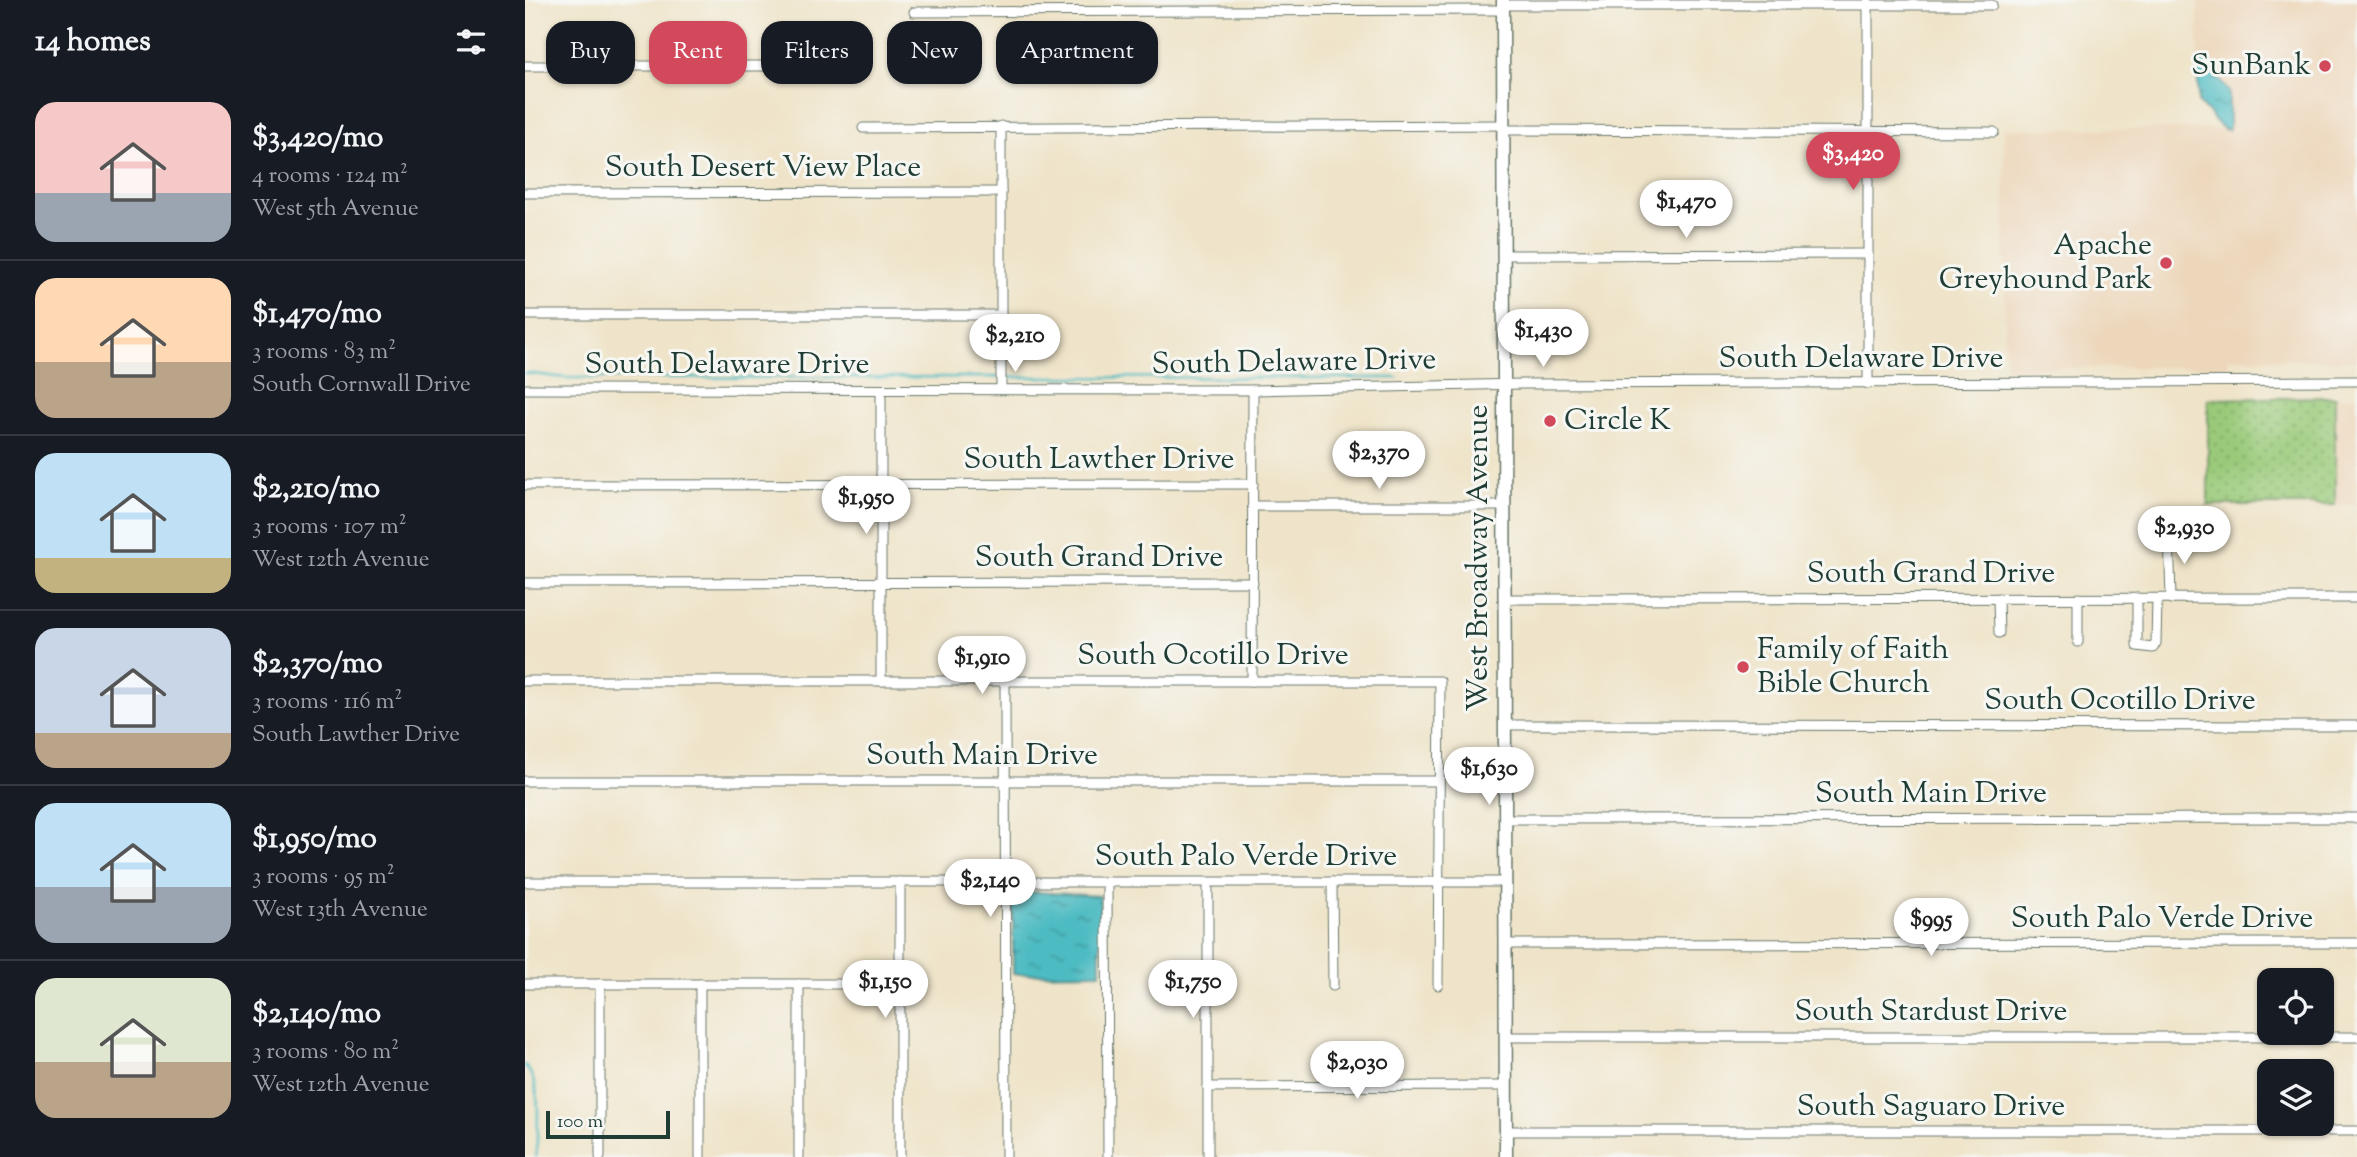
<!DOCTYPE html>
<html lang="en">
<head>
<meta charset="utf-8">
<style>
  :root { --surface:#171b24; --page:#20242c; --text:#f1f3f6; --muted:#9ea1a6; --line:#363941; --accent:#d1495b }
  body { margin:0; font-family:"Sorts Mill Goudy",serif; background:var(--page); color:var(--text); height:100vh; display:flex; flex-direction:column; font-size:26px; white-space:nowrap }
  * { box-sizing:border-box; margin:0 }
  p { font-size:23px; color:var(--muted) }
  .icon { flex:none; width:38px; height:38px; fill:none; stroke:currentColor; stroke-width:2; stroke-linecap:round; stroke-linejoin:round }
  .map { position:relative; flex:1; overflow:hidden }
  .side { display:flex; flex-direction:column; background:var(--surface); width:525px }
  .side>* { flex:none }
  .guide { position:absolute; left:21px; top:21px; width:665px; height:63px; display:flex; gap:14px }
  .controls { position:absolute; left:1732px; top:968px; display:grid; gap:14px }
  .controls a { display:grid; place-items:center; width:77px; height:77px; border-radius:14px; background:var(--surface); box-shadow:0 2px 5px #0004; font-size:35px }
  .scale { position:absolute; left:21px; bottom:18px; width:124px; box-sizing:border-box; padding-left:7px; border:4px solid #1f3d34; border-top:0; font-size:19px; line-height:24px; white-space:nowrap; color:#1f3d34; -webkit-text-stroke:5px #f6f6f2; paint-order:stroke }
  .price { position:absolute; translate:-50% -60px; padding:0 16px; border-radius:24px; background:#fff; color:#222; font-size:23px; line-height:46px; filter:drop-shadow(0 2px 4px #0008) }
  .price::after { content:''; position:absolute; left:50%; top:42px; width:21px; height:16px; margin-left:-10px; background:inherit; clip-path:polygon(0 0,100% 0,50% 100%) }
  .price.current { background:var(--accent); color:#fff }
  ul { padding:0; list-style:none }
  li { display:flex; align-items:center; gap:21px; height:175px; padding:0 35px }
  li+li { border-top:2px solid var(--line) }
  li span { display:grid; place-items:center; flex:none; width:196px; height:140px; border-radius:21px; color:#555 }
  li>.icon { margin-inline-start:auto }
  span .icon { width:84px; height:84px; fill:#fffc; stroke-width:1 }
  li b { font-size:30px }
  h2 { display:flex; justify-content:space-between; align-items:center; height:84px; padding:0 35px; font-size:30px }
  .chip { padding:0 24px; border-radius:21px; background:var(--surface); box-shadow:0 2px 5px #0004; font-size:24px; line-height:63px }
  .chip.current { background:var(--accent); color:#fff }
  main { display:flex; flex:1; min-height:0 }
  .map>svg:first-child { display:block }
  .built { fill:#edd7bb }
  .grass { fill:url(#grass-dots); stroke:#5c8456; stroke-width:2 }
  .water { fill:url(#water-ripples); stroke:#367c7b; stroke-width:2 }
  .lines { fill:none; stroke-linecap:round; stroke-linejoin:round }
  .stream { stroke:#4dbbc2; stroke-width:2.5 }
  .street-casing { stroke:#687768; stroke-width:11 }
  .secondary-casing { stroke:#687768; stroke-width:15 }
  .street { stroke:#fff; stroke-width:9 }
  .secondary { stroke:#fff; stroke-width:12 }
  .poi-dot { fill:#d1495b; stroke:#f6f6f2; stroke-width:2.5 }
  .labels { text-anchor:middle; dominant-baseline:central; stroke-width:6; stroke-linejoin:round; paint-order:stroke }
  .poi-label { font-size:30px; fill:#1f3d34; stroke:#f6f6f2; text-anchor:end }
  .street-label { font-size:30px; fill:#1f3d34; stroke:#f6f6f2 }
</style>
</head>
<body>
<main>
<section class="side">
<h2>14 homes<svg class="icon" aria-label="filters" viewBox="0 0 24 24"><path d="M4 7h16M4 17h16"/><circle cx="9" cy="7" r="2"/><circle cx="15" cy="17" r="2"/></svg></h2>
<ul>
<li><span style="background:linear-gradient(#f6c9c9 65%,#9aa5b1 0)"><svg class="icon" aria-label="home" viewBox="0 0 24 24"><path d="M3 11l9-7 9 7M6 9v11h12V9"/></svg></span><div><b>$3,420/mo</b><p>4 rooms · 124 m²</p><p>West 5th Avenue</p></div></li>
<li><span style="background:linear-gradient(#ffd9b3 60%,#b9a48a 0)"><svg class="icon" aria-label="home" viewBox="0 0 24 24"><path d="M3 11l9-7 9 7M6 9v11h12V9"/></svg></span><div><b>$1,470/mo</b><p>3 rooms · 83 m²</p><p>South Cornwall Drive</p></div></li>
<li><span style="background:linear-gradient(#bfe0f5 75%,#c2b280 0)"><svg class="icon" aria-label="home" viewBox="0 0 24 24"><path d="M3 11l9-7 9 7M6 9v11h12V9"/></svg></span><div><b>$2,210/mo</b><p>3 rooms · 107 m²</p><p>West 12th Avenue</p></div></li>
<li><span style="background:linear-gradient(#c9d6e8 75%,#b9a48a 0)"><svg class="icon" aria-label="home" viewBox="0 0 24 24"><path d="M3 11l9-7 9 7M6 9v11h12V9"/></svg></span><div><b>$2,370/mo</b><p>3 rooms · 116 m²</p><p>South Lawther Drive</p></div></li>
<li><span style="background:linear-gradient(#bfe0f5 60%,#9aa5b1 0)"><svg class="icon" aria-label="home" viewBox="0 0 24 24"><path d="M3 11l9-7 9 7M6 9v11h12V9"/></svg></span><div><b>$1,950/mo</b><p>3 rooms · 95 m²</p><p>West 13th Avenue</p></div></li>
<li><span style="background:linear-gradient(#dfe7d0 60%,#b9a48a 0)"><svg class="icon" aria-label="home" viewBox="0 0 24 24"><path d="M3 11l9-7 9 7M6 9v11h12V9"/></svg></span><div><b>$2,140/mo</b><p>3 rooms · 80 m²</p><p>West 12th Avenue</p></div></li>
</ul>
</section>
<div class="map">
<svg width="1832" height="1157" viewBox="0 0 1832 1157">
  <defs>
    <pattern id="grass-dots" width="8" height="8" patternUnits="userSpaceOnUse" patternTransform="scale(1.75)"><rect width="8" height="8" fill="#9aca79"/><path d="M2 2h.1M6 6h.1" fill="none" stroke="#7da564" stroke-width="1.8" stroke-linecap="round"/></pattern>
    <pattern id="water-ripples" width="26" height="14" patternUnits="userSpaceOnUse" patternTransform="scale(1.75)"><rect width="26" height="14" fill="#4dbbc2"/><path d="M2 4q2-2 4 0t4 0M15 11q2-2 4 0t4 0" fill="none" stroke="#3f999e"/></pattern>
  </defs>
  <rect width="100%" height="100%" fill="#f6f6f2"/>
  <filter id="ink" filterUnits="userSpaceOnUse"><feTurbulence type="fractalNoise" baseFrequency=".0143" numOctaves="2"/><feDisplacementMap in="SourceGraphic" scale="14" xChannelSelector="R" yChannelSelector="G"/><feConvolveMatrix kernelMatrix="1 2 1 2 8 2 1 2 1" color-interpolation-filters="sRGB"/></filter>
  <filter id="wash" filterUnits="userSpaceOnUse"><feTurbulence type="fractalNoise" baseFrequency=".00686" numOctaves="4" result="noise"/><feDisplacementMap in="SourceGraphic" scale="28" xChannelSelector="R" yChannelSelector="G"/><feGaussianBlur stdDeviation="1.57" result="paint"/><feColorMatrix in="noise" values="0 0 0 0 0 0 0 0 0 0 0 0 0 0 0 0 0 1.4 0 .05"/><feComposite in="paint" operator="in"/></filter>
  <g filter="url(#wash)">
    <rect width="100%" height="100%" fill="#efe4c9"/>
    <g class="built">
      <path d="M1673 0H1832V361L1704 358 1703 367 1480 368 1479 129H1704L1690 75 1680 61H1673Z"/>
      <rect x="1810" y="397" width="22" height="108"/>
    </g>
    <path class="grass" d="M1810 397V505H1683V399Z"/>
    <g class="water">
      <path d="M1673 61H1680L1704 92V130L1698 129 1673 102Z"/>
      <path d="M494 891 575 896V973L488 974V897Z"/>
    </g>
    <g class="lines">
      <g class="stream">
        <path d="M0 373 41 378 473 377"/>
        <path d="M479 377 872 378"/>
        <path d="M0 1065C19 1089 12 1128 11 1157"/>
      </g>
    </g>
  </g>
  <g filter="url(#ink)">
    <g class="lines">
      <g class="street-casing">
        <g id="street">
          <path d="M978 5H1467"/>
          <path d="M389 12 978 10"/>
          <path d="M0 66H283"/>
          <path d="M476 126V389"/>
          <path d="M338 128 979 125"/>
          <path d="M979 130 1469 132"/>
          <path d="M0 193 476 192"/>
          <path d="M979 255 1343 254"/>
          <path d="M0 315H476"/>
          <path d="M1343 384V2"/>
          <path d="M0 389 728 390 997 384 1832 381"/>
          <path d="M0 485 728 484"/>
          <path d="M728 506H980"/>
          <path d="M1644 532 1646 599"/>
          <path d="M0 583 728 582"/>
          <path d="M1473 598 1474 633"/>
          <path d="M1553 598V642"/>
          <path d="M1612 598V646L1628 648 1631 643 1632 599"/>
          <path d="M980 599 1832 598"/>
          <path d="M0 681H915L913 985"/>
          <path d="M356 681V390"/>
          <path d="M480 681 481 1157"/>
          <path d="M727 681 728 390"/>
          <path d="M980 725 1832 726"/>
          <path d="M0 781H914"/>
          <path d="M980 819 1832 818"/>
          <path d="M0 882H981"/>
          <path d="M375 882V1157"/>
          <path d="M582 882 583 1157"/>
          <path d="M683 882V1157"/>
          <path d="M807 882 808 986"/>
          <path d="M981 944 1832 943"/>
          <path d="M0 984H375"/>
          <path d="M75 984V1157"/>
          <path d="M175 984V1157"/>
          <path d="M274 984V1157"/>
          <path d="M981 1037H1832"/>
          <path d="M683 1087 981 1086"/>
          <path d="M981 1131H1832"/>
        </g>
      </g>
      <g class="secondary-casing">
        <path id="secondary" d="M978 0 981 1157"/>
      </g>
      <use href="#street" class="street"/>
      <use href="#secondary" class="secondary"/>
    </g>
  </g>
  <g class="poi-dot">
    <circle cx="1800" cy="66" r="7"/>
    <circle cx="1641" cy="263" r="7"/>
    <circle cx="1025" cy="421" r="7"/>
    <circle cx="1218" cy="667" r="7"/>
  </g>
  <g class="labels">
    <g class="poi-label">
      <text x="1786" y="66">SunBank</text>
      <text x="1627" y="246">Apache<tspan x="1627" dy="34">Greyhound Park</tspan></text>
      <text x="1039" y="421" text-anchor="start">Circle K</text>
      <text x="1232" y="650" text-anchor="start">Family of Faith<tspan x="1232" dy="34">Bible Church</tspan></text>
    </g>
    <g class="street-label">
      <text x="238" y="168">South Desert View Place</text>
      <text x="1336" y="359">South Delaware Drive</text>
      <text transform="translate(769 363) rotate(-1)">South Delaware Drive</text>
      <text x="202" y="365">South Delaware Drive</text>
      <text x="574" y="460">South Lawther Drive</text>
      <text x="574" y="558">South Grand Drive</text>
      <text transform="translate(954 558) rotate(-90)">West Broadway Avenue</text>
      <text x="1406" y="574">South Grand Drive</text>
      <text x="688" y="656">South Ocotillo Drive</text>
      <text x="1595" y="701">South Ocotillo Drive</text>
      <text x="457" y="756">South Main Drive</text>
      <text x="1406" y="794">South Main Drive</text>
      <text x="721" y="857">South Palo Verde Drive</text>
      <text x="1637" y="919">South Palo Verde Drive</text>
      <text x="1406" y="1012">South Stardust Drive</text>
      <text x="1406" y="1107">South Saguaro Drive</text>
    </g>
  </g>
</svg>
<div class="controls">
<a><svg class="icon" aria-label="locate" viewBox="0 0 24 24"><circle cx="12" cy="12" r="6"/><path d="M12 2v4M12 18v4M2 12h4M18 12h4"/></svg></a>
<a><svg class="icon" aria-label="layers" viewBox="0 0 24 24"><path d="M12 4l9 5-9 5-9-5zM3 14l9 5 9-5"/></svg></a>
</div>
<div class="scale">100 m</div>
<b class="price current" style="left:1328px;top:192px">$3,420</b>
<b class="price" style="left:1161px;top:240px">$1,470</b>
<b class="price" style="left:1018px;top:369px">$1,430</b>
<b class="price" style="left:490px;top:374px">$2,210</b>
<b class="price" style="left:854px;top:491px">$2,370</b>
<b class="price" style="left:341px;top:536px">$1,950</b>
<b class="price" style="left:1659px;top:566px">$2,930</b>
<b class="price" style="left:457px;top:696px">$1,910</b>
<b class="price" style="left:964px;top:807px">$1,630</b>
<b class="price" style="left:465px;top:919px">$2,140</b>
<b class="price" style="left:1406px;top:958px">$995</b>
<b class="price" style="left:360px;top:1020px">$1,150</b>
<b class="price" style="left:668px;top:1020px">$1,750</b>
<b class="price" style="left:832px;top:1101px">$2,030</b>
<div class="guide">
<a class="chip">Buy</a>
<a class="chip current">Rent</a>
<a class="chip">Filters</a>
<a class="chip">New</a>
<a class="chip">Apartment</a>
</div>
</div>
</main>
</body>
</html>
